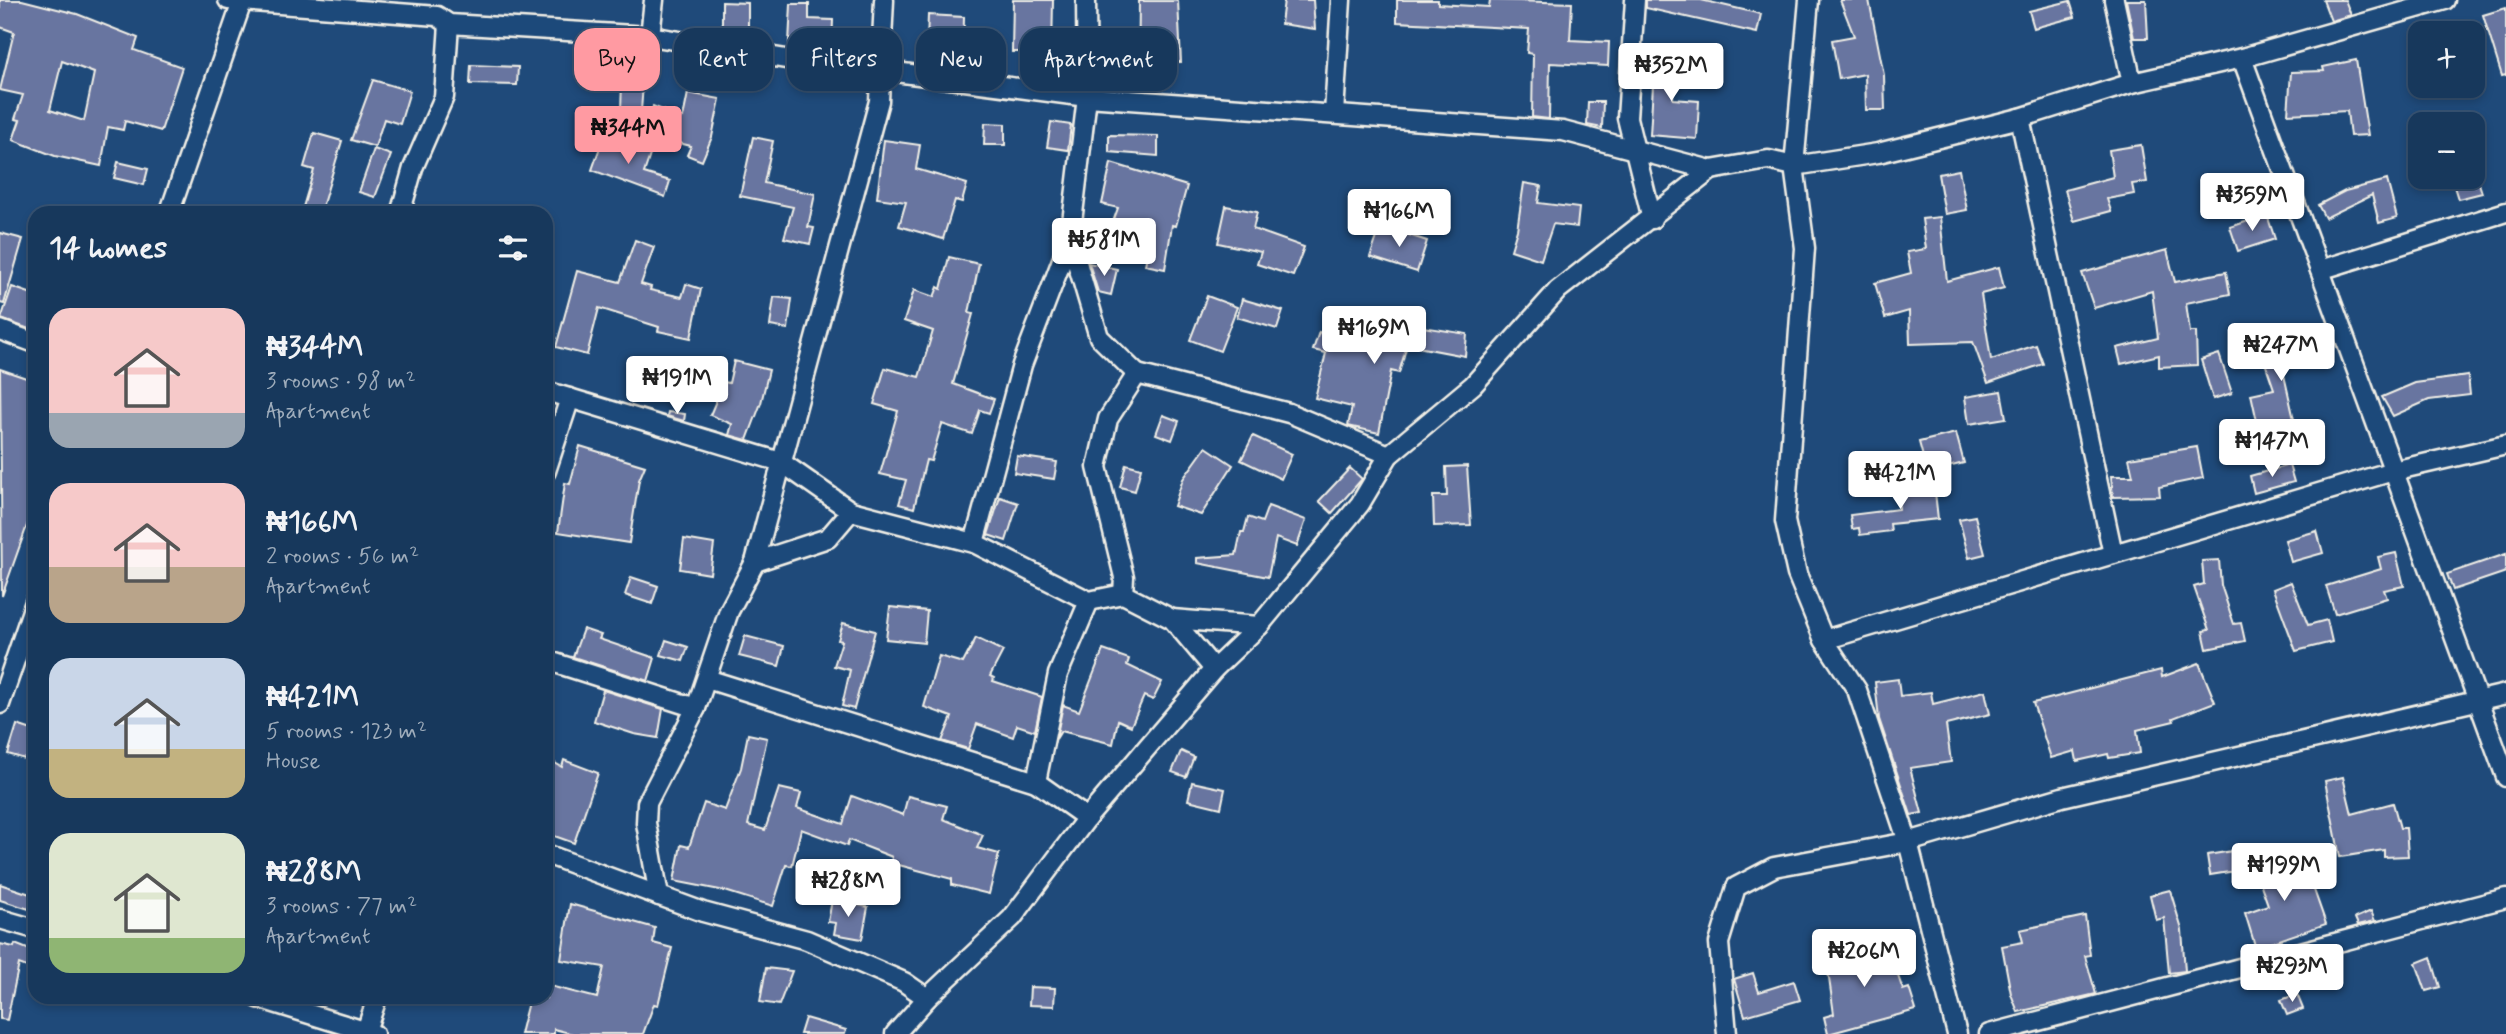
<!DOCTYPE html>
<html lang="en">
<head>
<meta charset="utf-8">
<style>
  :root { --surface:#17385c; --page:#244365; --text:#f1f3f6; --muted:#9eacbb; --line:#365272; --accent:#ff9aa2 }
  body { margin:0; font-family:Mynerve,sans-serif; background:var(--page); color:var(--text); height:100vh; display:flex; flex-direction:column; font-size:26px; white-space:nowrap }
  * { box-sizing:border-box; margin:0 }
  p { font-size:23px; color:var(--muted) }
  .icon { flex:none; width:38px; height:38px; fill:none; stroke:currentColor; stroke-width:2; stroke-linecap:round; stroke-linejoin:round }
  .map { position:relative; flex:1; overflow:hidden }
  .side { position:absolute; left:28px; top:206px; width:525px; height:798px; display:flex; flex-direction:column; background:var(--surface); border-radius:21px; box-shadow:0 4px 10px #0003,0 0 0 2px var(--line) }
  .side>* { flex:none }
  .banner { position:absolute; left:574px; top:28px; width:665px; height:63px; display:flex; gap:14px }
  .fabs { position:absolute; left:2408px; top:21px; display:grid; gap:14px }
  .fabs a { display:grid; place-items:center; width:77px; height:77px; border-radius:14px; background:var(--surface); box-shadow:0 4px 10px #0003,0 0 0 2px var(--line); font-size:35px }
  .price { position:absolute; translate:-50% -60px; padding:0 16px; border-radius:7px; background:#fff; color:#222; font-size:23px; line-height:46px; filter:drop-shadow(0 2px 4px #0008) }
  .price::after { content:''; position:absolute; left:50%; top:42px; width:21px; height:16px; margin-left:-10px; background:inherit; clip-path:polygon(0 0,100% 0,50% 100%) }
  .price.current { background:var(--accent); color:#111 }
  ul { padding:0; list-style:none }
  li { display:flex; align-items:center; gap:21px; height:175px; padding:0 21px }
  li span { display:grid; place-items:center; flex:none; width:196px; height:140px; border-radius:21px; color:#555 }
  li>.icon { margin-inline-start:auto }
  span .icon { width:84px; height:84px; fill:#fffc; stroke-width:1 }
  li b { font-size:30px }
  h2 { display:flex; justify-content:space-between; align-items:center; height:84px; padding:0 21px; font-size:30px }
  .tag { padding:0 24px; border-radius:21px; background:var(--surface); box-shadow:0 4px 10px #0003,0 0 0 2px var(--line); font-size:24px; line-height:63px }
  .tag.current { background:var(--accent); color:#111 }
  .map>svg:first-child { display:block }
  .building { fill:#6874a0; stroke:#f4f1e8; stroke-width:2; fill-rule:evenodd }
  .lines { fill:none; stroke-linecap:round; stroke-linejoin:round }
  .street-casing { stroke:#f4f1e8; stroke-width:23 }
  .street { stroke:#1f4a7a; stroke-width:18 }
</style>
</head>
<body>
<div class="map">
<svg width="2506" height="1034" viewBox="0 0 2506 1034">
  <rect width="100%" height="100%" fill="#1f4a7a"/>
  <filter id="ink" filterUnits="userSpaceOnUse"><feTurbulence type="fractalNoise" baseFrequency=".0143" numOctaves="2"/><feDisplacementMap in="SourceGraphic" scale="14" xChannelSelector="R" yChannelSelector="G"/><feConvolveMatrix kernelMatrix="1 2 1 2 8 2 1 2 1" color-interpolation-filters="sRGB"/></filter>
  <g filter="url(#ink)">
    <g class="building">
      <path d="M0 0H22L77 14 138 38 134 50 182 67 161 131 125 121 123 130 108 127 101 166 55 156 13 140 20 120 15 119 23 95 0 90 14 32 0 27ZM62 61 94 73 84 121 50 110Z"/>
      <path d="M1013 0H1053L1052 52H1012Z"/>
      <path d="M1284 0H1313L1315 29 1281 24Z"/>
      <path d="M1397 0H1438V4L1489 7 1490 0 1572 3 1570 40 1609 42 1608 66 1550 63 1549 119 1532 117 1533 54 1527 53 1529 29 1397 22Z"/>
      <path d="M1646 0H1701L1761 14 1757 33 1646 8Z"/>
      <path d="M1840 0H1869L1884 75 1885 110H1866L1865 74 1839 79 1832 40 1854 36Z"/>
      <path d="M2126 0H2146L2148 38H2134Z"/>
      <path d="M2323 0H2345L2351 15 2331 21Z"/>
      <path d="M1139 1H1178L1181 62H1170V84L1138 83Z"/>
      <path d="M2070 1 2075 17 2034 28 2029 11Z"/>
      <path d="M722 2 748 3V32L722 31Z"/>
      <path d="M791 4H809V19L833 20 832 45 789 43Z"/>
      <path d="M2506 8V75L2502 76 2483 15Z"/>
      <path d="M928 15 964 17 963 61 932 60 933 42H927Z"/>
      <path d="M1655 52 1676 53 1673 99 1699 101 1697 139 1650 135Z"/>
      <path d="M2356 60 2368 135 2350 136 2347 111 2288 114 2291 72 2324 71 2323 67Z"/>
      <path d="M471 65 518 67 517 85 470 84Z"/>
      <path d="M373 80 410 91 400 124 384 119 375 147 351 140Z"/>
      <path d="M622 83 643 84 641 111 621 110Z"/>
      <path d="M688 93 720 99 712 137 702 161 687 155 691 146 646 135 653 106 683 118Z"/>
      <path d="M1588 102H1603L1602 128 1587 125Z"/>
      <path d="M1051 122 1071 125 1068 150 1047 147Z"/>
      <path d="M985 123 1005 124V145H984Z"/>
      <path d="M314 133 342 141 320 214H301L314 170 304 167Z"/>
      <path d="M1109 135 1158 136V156L1109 152Z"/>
      <path d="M604 136 651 152 644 173 670 181 665 197 592 170Z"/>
      <path d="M753 137 773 141 764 183 815 194 808 227 814 228 810 244 784 238 793 207 740 196Z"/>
      <path d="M884 140 920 145 916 169 967 184 962 202 955 200 943 239 899 226 906 202 877 198Z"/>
      <path d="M2141 145 2147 182 2132 184 2134 194 2107 199 2111 211 2074 221 2065 190 2113 177 2109 150Z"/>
      <path d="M374 149 391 155 375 197 359 192Z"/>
      <path d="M118 162 148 169 144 185 114 178Z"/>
      <path d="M1111 163 1187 186 1176 226 1172 225 1165 269 1145 265 1149 244 1110 230 1118 208 1102 204Z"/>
      <path d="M1959 170 1967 210 1945 214 1938 174Z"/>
      <path d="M2451 177H2477L2482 193 2458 199Z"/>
      <path d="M2387 180 2397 218 2379 223 2372 195 2325 218 2318 205 2345 191Z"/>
      <path d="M1524 183 1541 186 1538 203 1579 208 1577 227 1553 224 1541 260 1511 250 1517 230Z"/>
      <path d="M1226 206 1257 212 1253 229 1304 247 1293 276 1257 264 1261 252 1218 243Z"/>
      <path d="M2267 215 2275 239 2238 251 2230 227Z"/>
      <path d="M1940 217 1947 281 1999 267 2004 288 1981 294 1991 360 2036 345 2043 364 1988 383 1973 342 1910 344 1909 311 1885 318 1875 283 1911 273 1907 252 1926 249 1922 219Z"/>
      <path d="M1381 226 1427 241 1417 272 1370 257Z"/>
      <path d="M0 233 23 239 4 304 0 303Z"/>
      <path d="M635 240 654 247 641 284 651 287 650 290 682 297 686 284 701 289 691 338 658 331 659 327 599 308 587 355 556 347 577 271 620 282Z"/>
      <path d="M2167 250 2175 282 2226 272 2230 294 2186 303 2190 332H2196L2197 365 2159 367V355L2121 364 2117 348 2158 338 2152 291 2094 308 2082 273Z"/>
      <path d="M949 257 979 264 969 313 973 314 953 384 994 399 989 413 980 410 972 434 942 424 931 461 926 460 914 508 899 504 906 480 880 474 898 411 874 404 885 368 919 377 933 331 904 321 914 290 934 297 938 287 941 289Z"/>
      <path d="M1089 263 1117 269 1111 295 1098 292Z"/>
      <path d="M12 287 35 295V331L1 319Z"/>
      <path d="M1207 296 1237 307 1220 351 1190 340Z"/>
      <path d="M774 297 792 299 788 329 770 326Z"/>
      <path d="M1242 299 1283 311 1277 329 1237 317Z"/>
      <path d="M1378 316 1404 324 1467 334 1465 356 1407 345 1399 373 1391 371 1379 433 1348 426 1352 407 1315 398 1326 353 1313 350 1319 332 1368 346Z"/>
      <path d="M2310 329 2318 354 2282 366 2297 433 2266 439 2263 425 2258 426 2251 394 2274 389 2259 345Z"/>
      <path d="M2219 354 2232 393 2213 399 2201 360Z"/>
      <path d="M734 361 769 370 761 403 747 440 729 435 732 424 710 415 724 382 729 383Z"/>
      <path d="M0 369 35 381V522L29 520 2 596Z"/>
      <path d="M2468 376 2470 395 2429 400 2393 416 2382 397 2415 383Z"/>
      <path d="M2001 391 2006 418 1969 424 1965 397Z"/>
      <path d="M668 412 685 414 684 421 667 416Z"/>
      <path d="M1163 415 1179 421 1172 440 1156 434Z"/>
      <path d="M1956 433 1964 463 1927 472 1919 442Z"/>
      <path d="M1253 436 1292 454 1281 479 1241 460Z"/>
      <path d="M580 446 645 466 639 480 629 543 558 532 565 483 570 484Z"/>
      <path d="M1206 447 1233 465 1201 515 1174 506 1183 479Z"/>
      <path d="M2197 447 2203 478 2159 487 2160 496 2113 497 2111 476H2133L2129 458Z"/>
      <path d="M1017 456 1057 462 1054 479 1014 473Z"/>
      <path d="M1126 464 1141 468 1135 491 1120 487Z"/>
      <path d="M2289 465 2294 482 2254 493 2250 476Z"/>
      <path d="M1467 466 1471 525 1434 526 1433 496H1447L1446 467Z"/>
      <path d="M1350 468 1362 479 1332 513 1319 501Z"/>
      <path d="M1934 483 1938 519 1890 524 1891 531 1860 535 1859 528 1852 529 1850 515 1899 509 1897 488Z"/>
      <path d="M1000 497 1018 503 1006 541 988 535Z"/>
      <path d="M1268 506 1306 520 1297 546 1276 538 1268 577 1197 563V558L1236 555 1241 532H1244L1248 517 1262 522Z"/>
      <path d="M1975 516 1985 554 1969 558 1959 519Z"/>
      <path d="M2317 531 2323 553 2291 562 2285 540Z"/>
      <path d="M684 539 714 544 710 574 680 569Z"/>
      <path d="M2396 553 2404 586 2384 590 2387 598 2335 614 2326 586 2381 569 2378 557Z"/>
      <path d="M2506 554V572L2453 590 2447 574Z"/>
      <path d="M2219 560 2221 585 2234 624 2241 623 2245 641 2207 649 2203 631 2209 630 2194 587 2204 584 2202 561Z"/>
      <path d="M631 577 658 586 652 604 625 595Z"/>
      <path d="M2291 582 2308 625 2327 620 2332 642 2296 651 2273 589Z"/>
      <path d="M890 607 927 611 924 643 886 639Z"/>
      <path d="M843 623 875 631 854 709 842 706 850 670 834 666 842 641 838 640Z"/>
      <path d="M583 629 601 635 599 639 655 658 648 681 573 657Z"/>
      <path d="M745 636 784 646 779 666 739 656Z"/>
      <path d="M976 638 1003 651 990 676 994 678 993 681 1042 697 1035 731 1017 725 1013 737 977 724 968 749 942 741 952 717 924 707 939 656 963 663Z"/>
      <path d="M666 640 688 647 683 661 661 655Z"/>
      <path d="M1103 650 1129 659 1127 665 1162 682 1153 700 1144 696 1131 726 1118 720 1113 744 1061 731 1056 739 1063 705 1079 711Z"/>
      <path d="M2199 663 2215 702 2173 718 2174 721 2137 730 2140 753 2109 758 2108 754 2077 761 2075 751 2051 758 2033 703 2161 670 2162 677Z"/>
      <path d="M1898 679 1900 696 1931 692 1933 704 1985 691 1990 714 1946 725 1951 762 1910 768 1922 813 1911 815 1879 719 1875 682Z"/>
      <path d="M603 690 663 709 658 738 634 734 594 721Z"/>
      <path d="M17 725 35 731V762L8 754Z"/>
      <path d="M748 734 767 738 748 825 765 830 779 788 801 793 797 808 843 824 852 796 903 815 908 796 947 806 943 819 983 835 977 848 999 854 989 894 952 885V879L891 863 892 857 849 840 847 846 801 829 792 866 786 865 773 906 725 891 674 881 681 845 689 847 704 803 725 810 741 768Z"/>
      <path d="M1181 751 1194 757 1186 777 1172 772Z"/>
      <path d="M546 758 562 767 564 760 598 773 574 843 546 833Z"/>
      <path d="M2343 777 2352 814 2393 803 2400 828H2406L2408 856 2384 857V850L2340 857 2325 781Z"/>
      <path d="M1192 782 1225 789 1221 808 1188 800Z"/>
      <path d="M2239 850 2242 870 2210 875 2207 855Z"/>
      <path d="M2301 853 2326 924 2273 942 2275 947 2257 952 2245 913 2268 905 2255 868Z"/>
      <path d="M0 884 33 895 29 909 0 900Z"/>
      <path d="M2170 890 2182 930 2185 971 2169 973 2164 918 2156 920 2150 895Z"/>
      <path d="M832 900 868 907 862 939 834 934 836 923 828 922Z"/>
      <path d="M570 904 655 928 653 943 672 948 658 1005 654 1004 643 1034H573L554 1029V1034H520L529 998H546V985L597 998 604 967 561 960Z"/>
      <path d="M2371 911 2375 921 2358 925 2355 918Z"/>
      <path d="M2085 916 2090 955 2085 956 2096 994 2018 1012 2011 994 2002 946 2023 942 2020 930Z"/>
      <path d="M0 944 14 947 15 944 35 952V970L19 964 7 1020 0 1019Z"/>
      <path d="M1852 947 1854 960 1888 948 1903 990 1909 988 1916 1010 1828 1034 1824 1017 1834 1014 1825 950Z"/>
      <path d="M2431 957 2440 987 2426 991 2416 963Z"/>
      <path d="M766 968 792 971 779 1005 760 1002Z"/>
      <path d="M1753 973 1759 992 1794 981 1800 1000 1745 1016 1734 979Z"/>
      <path d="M1030 987 1055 988 1054 1006 1029 1005Z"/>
      <path d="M2297 994 2303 1009 2287 1015 2281 1000Z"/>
      <path d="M805 1018 846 1030 845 1034H800Z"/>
    </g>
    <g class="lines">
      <g class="street-casing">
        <g id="street">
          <path d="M228 0 437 16 449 24 650 36 851 70H880L1087 97 1563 131 1711 170 1768 160 1794 166 1878 153 2020 118 2132 83 2242 58 2445 0"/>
          <path d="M1635 0 1627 118 1652 219"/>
          <path d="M1809 0 1794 166 1805 248 1785 521 1797 574 1824 640 1857 690 1908 842 1957 1034"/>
          <path d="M2114 0 2132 83"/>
          <path d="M650 36 654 0"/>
          <path d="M2242 58 2506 777"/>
          <path d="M1334 114 1341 0"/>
          <path d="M2020 118 2113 554"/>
          <path d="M169 214 242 2"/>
          <path d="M400 214 413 168 444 97 449 24"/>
          <path d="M1070 239 1099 337 1137 374"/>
          <path d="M2320 270 2506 212"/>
          <path d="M0 330 35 343"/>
          <path d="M546 391 781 462 851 511 974 543 1089 601 1123 594 1172 619 1214 669"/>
          <path d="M546 471 570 398"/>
          <path d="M974 543 1022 365 1070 239 1087 97 1086 0"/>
          <path d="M755 562 828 538 851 511"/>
          <path d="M1123 594 1124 577 1097 467 1108 419 1137 374 1289 413 1389 455"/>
          <path d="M1172 619 1259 626"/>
          <path d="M1824 640 2393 471 2506 445"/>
          <path d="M546 660 696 708"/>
          <path d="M707 679 1036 782 1087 818"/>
          <path d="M0 704 35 602"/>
          <path d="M1036 782 1058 674 1089 601"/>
          <path d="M546 854 703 912 807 940 904 982 927 998"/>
          <path d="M659 896 646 823 647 803 696 708 729 611 755 562 879 101 884 0"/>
          <path d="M0 919 35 929"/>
          <path d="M258 998 374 1034"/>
          <path d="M366 1031 377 998"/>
          <path d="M895 1034 927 998 1012 918 1087 818 1214 669 1259 626 1360 504 1389 455 1473 385 1558 290 1711 170"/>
          <path d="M1727 1034 1719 943 1736 887 1774 867 1908 842 2062 797 2506 694"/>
          <path d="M1989 1034 2506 898"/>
        </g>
      </g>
      <use href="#street" class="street"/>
    </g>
  </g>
</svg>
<div class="fabs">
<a>+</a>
<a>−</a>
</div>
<b class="price" style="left:1671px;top:103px">₦352M</b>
<b class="price current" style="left:628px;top:166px">₦344M</b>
<b class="price" style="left:2252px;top:233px">₦359M</b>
<b class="price" style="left:1399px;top:249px">₦166M</b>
<b class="price" style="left:1104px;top:278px">₦581M</b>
<b class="price" style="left:1374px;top:366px">₦169M</b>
<b class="price" style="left:2281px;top:383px">₦247M</b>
<b class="price" style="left:677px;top:416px">₦191M</b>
<b class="price" style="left:2272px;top:479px">₦147M</b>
<b class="price" style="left:1900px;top:511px">₦421M</b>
<b class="price" style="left:2284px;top:903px">₦199M</b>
<b class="price" style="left:848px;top:919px">₦288M</b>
<b class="price" style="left:1864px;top:989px">₦206M</b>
<b class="price" style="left:2292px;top:1004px">₦293M</b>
<div class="banner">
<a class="tag current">Buy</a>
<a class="tag">Rent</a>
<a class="tag">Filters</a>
<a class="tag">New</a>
<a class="tag">Apartment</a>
</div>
<section class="side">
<h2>14 homes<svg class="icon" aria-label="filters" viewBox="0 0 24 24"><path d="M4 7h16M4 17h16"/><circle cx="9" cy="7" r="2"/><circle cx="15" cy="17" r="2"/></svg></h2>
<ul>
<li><span style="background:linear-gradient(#f6c9c9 75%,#9aa5b1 0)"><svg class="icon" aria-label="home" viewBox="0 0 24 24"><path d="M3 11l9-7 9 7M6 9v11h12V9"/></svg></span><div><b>₦344M</b><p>3 rooms · 98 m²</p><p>Apartment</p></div></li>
<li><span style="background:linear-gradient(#f6c9c9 60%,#b9a48a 0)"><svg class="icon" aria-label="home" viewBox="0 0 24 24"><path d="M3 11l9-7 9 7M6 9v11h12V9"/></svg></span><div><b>₦166M</b><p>2 rooms · 56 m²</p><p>Apartment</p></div></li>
<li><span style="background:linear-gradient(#c9d6e8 65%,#c2b280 0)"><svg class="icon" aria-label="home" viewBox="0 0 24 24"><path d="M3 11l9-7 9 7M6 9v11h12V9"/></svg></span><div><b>₦421M</b><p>5 rooms · 123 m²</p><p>House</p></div></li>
<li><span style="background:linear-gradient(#dfe7d0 75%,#8fb573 0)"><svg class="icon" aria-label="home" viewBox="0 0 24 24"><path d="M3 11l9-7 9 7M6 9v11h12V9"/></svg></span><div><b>₦288M</b><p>3 rooms · 77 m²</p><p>Apartment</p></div></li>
</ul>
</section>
</div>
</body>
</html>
